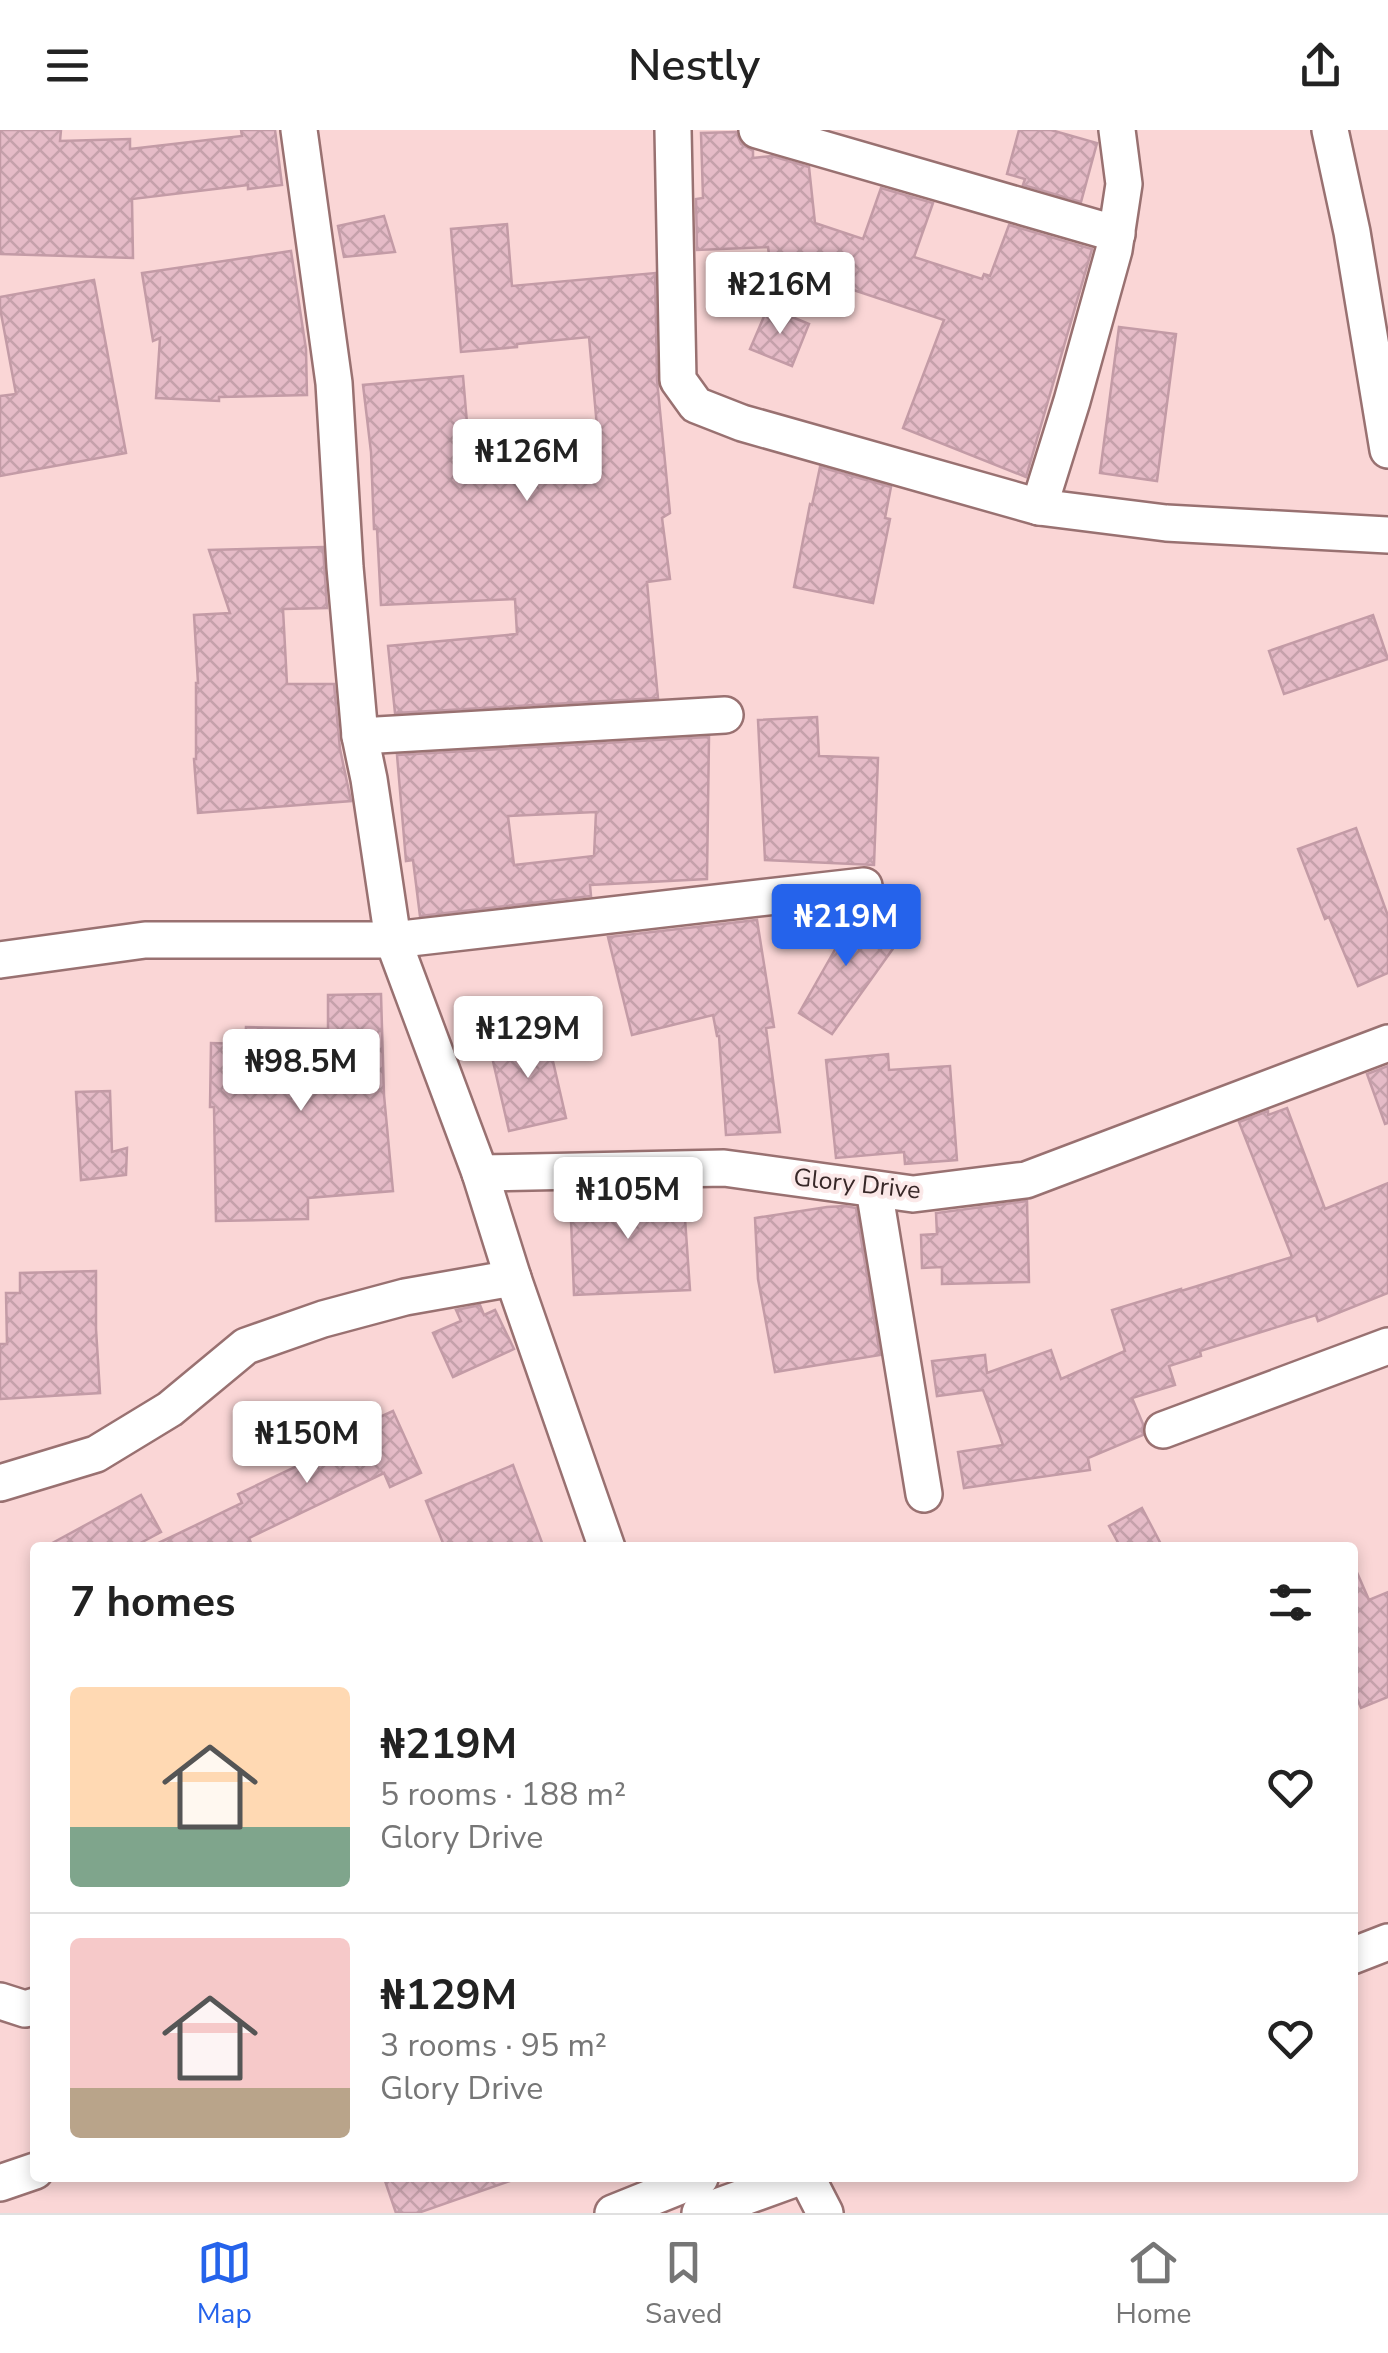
<!DOCTYPE html>
<html lang="en">
<head>
<meta charset="utf-8">
<style>
  :root { --surface:#fff; --page:#f2f2f2; --text:#222; --muted:#767676; --line:#e0e0e0; --accent:#2563eb }
  body { margin:0; font-family:"Nunito Sans",sans-serif; background:var(--page); color:var(--text); height:100vh; display:flex; flex-direction:column; font-size:38px; white-space:nowrap }
  * { box-sizing:border-box; margin:0 }
  p { font-size:32px; color:var(--muted) }
  .icon { flex:none; width:55px; height:55px; fill:none; stroke:currentColor; stroke-width:2; stroke-linecap:round; stroke-linejoin:round }
  .map { position:relative; flex:1; overflow:hidden }
  .side { position:absolute; left:30px; top:1412px; width:1328px; height:640px; display:flex; flex-direction:column; background:var(--surface); border-radius:10px; box-shadow:0 5px 15px #0003 }
  .side>* { flex:none }
  .price { position:absolute; translate:-50% -85px; padding:0 22px; border-radius:10px; background:#fff; color:#222; font-size:32px; line-height:65px; filter:drop-shadow(0 2px 5px #0008) }
  .price::after { content:''; position:absolute; left:50%; top:60px; width:30px; height:22px; margin-left:-15px; background:inherit; clip-path:polygon(0 0,100% 0,50% 100%) }
  .price.on { background:var(--accent); color:#fff }
  ul { padding:0; list-style:none }
  li { display:flex; align-items:center; gap:30px; height:250px; padding:0 40px }
  li+li { border-top:2px solid var(--line) }
  li span { display:grid; place-items:center; flex:none; width:280px; height:200px; border-radius:10px; color:#555 }
  li>.icon { margin-inline-start:auto }
  span .icon { width:120px; height:120px; fill:#fffc; stroke-width:1 }
  li b { font-size:42px }
  h2 { display:flex; justify-content:space-between; align-items:center; height:120px; padding:0 40px; font-size:42px }
  header { display:flex; justify-content:space-between; align-items:center; height:130px; padding:0 40px; background:var(--surface); font-size:45px; font-weight:600 }
  .dock { display:flex; justify-content:space-around; align-items:center; height:140px; border-top:2px solid var(--line); background:var(--surface); font-size:28px; color:var(--muted) }
  .dock a { display:grid; justify-items:center; gap:5px }
  .dock .on { color:var(--accent) }
  .map>svg:first-child { display:block }
  .building { fill:url(#building-cross-hatch); stroke:#c39ba6; stroke-width:2.5; fill-rule:evenodd }
  .lines { fill:none; stroke-linecap:round; stroke-linejoin:round }
  .minor-casing { stroke:#997171; stroke-width:40 }
  .minor { stroke:#fff; stroke-width:35 }
  .labels { text-anchor:middle; dominant-baseline:central; stroke-width:8; stroke-linejoin:round; paint-order:stroke }
  .street-label { font-size:25px; fill:#372727; stroke:#fbe8e8 }
</style>
</head>
<body>
<header><svg class="icon" aria-label="menu" viewBox="0 0 24 24"><path d="M4 6h16M4 12h16M4 18h16"/></svg>Nestly<svg class="icon" aria-label="share" viewBox="0 0 24 24"><path d="M12 15V3M7 8l5-5 5 5M5 13v7h14v-7"/></svg></header>
<div class="map">
<svg width="1388" height="2083" viewBox="0 0 1388 2083">
  <defs>
    <pattern id="building-cross-hatch" width="8" height="8" patternUnits="userSpaceOnUse" patternTransform="scale(2.5)"><rect width="8" height="8" fill="#e5bbc7"/><path d="M0 0l8 8M0 8l8-8" fill="none" stroke="#c5a1ab"/></pattern>
  </defs>
  <rect width="100%" height="100%" fill="#fad6d6"/>
  <g class="building">
    <path d="M0 0H61L60 11 130 9V19L242 6 241 0H275L282 55 248 59V55L132 69 133 128 0 124Z"/>
    <path d="M1019 0H1051L1097 13 1081 72 1023 55 1025 49 1007 44Z"/>
    <path d="M736 2 741 14 753 21V28L772 26 809 37 815 93 863 109 881 58 933 73 914 127 982 149 984 144 990 146 1009 95 1092 119 1026 347 903 298 944 190 823 150 831 125 770 132 768 117 697 120 696 69 703 68 701 3Z"/>
    <path d="M384 86 395 122 344 127 338 96Z"/>
    <path d="M507 94 512 156 655 143 657 250 670 383 662 388 670 449 647 452 658 568 395 583 388 516 517 504 515 469 381 475 377 399H374L371 322 363 255 463 246 470 328H477L478 339 600 331 589 207 517 214V217L461 222 451 99Z"/>
    <path d="M291 121 306 219 307 265 219 267V271L156 268 160 208 153 211 142 143Z"/>
    <path d="M94 150 126 323 0 346V266L16 264 0 178V167Z"/>
    <path d="M768 177 809 194 792 236 750 219Z"/>
    <path d="M1119 197 1176 204 1157 351 1100 343Z"/>
    <path d="M820 337 891 357 885 388 890 389 873 473 794 457 810 374 812 375Z"/>
    <path d="M323 417 327 478 283 479 287 554H334L340 619 351 671 198 683 194 629H196V553H198L194 485 230 483 209 420Z"/>
    <path d="M1373 485 1388 529 1284 564 1269 521Z"/>
    <path d="M817 587 819 626 878 628 874 735 765 730 758 590Z"/>
    <path d="M709 607 707 749 590 755 591 766 420 786 413 730 406 731 397 625ZM596 682 594 726 514 735 508 686Z"/>
    <path d="M1356 698 1388 786V843L1358 856 1329 787 1325 789 1298 719Z"/>
    <path d="M847 779 897 813 832 904 799 883 837 816 824 800 842 780Z"/>
    <path d="M757 790 774 897 766 898 780 1002 726 1005 719 906H717L713 885 632 905 608 807Z"/>
    <path d="M381 864 384 965 393 1061 308 1068V1089L216 1091 214 977H210L211 913 245 914 246 897 328 899V865Z"/>
    <path d="M546 901 566 988 509 1001 489 914Z"/>
    <path d="M888 924 889 940 950 936 957 1030 905 1034 904 1022 836 1028 826 930Z"/>
    <path d="M1388 936V993L1385 994 1367 944Z"/>
    <path d="M110 961 112 1022 127 1018 126 1045 81 1050 76 962Z"/>
    <path d="M1287 978 1325 1079 1388 1053V1163L1318 1191 1316 1185 1200 1221 1201 1226 1169 1236 1175 1255 1132 1268 1143 1294V1305L1088 1328 1090 1340 964 1358 958 1322 1003 1315 983 1260 937 1266 932 1231 985 1225 987 1243 1051 1220 1061 1249 1125 1221 1112 1180 1181 1159V1161L1292 1127 1239 992 1268 981V985Z"/>
    <path d="M683 1060 690 1160 574 1165 571 1090H566L564 1063Z"/>
    <path d="M1027 1071 1029 1152 942 1154V1137L922 1138 921 1105 937 1104 936 1083Z"/>
    <path d="M845 1076 856 1078 880 1225 775 1242 758 1149 755 1088 827 1077Z"/>
    <path d="M96 1141V1199L100 1263 0 1269V1214H7L6 1163H20V1143Z"/>
    <path d="M480 1175 484 1185 495 1180 514 1219 453 1247 433 1203 461 1191 456 1180Z"/>
    <path d="M393 1281 421 1343 390 1357 384 1343 249 1408 253 1418H148L242 1373 238 1364 342 1315 338 1306Z"/>
    <path d="M513 1335 544 1418H445L426 1371Z"/>
    <path d="M141 1365 161 1402 131 1418H43Z"/>
    <path d="M1142 1378 1163 1418H1121L1109 1396Z"/>
    <path d="M1352 1431 1369 1470 1388 1462V1567L1361 1578 1352 1557Z"/>
    <path d="M384 2048H509L510 2051 418 2083H396Z"/>
  </g>
  <g class="lines">
    <g class="minor-casing">
      <g id="minor">
        <path d="M299 0 334 253 345 437 360 606 369 649 393 810 480 1043 513 1148 607 1418"/>
        <path d="M673 0 678 250 696 275 742 293 1039 377 1166 393 1388 405"/>
        <path d="M757 0 1117 104"/>
        <path d="M1330 0 1352 102 1388 320"/>
        <path d="M1039 377 1072 271 1114 120 1124 54 1117 0"/>
        <path d="M360 606 725 585"/>
        <path d="M0 830 145 810H393L864 756"/>
        <path d="M480 1043 724 1038 913 1064 1026 1050 1388 913"/>
        <path d="M874 1059 924 1364"/>
        <path d="M1163 1300 1388 1216"/>
        <path d="M0 1353 96 1324 170 1279 246 1216 323 1189 405 1167 513 1148"/>
        <path d="M1352 1826 1388 1812"/>
        <path d="M0 1871 25 1879 35 1876"/>
        <path d="M807 2048 825 2083"/>
        <path d="M0 2053 35 2041"/>
        <path d="M613 2083 700 2048"/>
        <path d="M700 2083 797 2048"/>
      </g>
    </g>
    <use href="#minor" class="minor"/>
  </g>
  <g class="labels">
    <g class="street-label">
      <text transform="translate(857 1054) rotate(6)">Glory Drive</text>
    </g>
  </g>
</svg>
<b class="price" style="left:780px;top:207px">₦216M</b>
<b class="price" style="left:527px;top:374px">₦126M</b>
<b class="price on" style="left:846px;top:839px">₦219M</b>
<b class="price" style="left:528px;top:951px">₦129M</b>
<b class="price" style="left:301px;top:984px">₦98.5M</b>
<b class="price" style="left:628px;top:1112px">₦105M</b>
<b class="price" style="left:307px;top:1356px">₦150M</b>
<section class="side">
<h2>7 homes<svg class="icon" aria-label="filters" viewBox="0 0 24 24"><path d="M4 7h16M4 17h16"/><circle cx="9" cy="7" r="2"/><circle cx="15" cy="17" r="2"/></svg></h2>
<ul>
<li><span style="background:linear-gradient(#ffd9b3 70%,#7fa58c 0)"><svg class="icon" aria-label="home" viewBox="0 0 24 24"><path d="M3 11l9-7 9 7M6 9v11h12V9"/></svg></span><div><b>₦219M</b><p>5 rooms · 188 m²</p><p>Glory Drive</p></div><svg class="icon" aria-label="heart" viewBox="0 0 24 24"><path d="M12 20l-8-8c-3-5 5-10 8-4 3-6 11-1 8 4z"/></svg></li>
<li><span style="background:linear-gradient(#f6c9c9 75%,#b9a48a 0)"><svg class="icon" aria-label="home" viewBox="0 0 24 24"><path d="M3 11l9-7 9 7M6 9v11h12V9"/></svg></span><div><b>₦129M</b><p>3 rooms · 95 m²</p><p>Glory Drive</p></div><svg class="icon" aria-label="heart" viewBox="0 0 24 24"><path d="M12 20l-8-8c-3-5 5-10 8-4 3-6 11-1 8 4z"/></svg></li>
</ul>
</section>
</div>
<nav class="dock">
<a class="on"><svg class="icon" aria-label="map" viewBox="0 0 24 24"><path d="M3 6l6-2 6 2 6-2v14l-6 2-6-2-6 2zM9 4v14M15 6v14"/></svg>Map</a>
<a><svg class="icon" aria-label="saved" viewBox="0 0 24 24"><path d="M7 4h10v16l-5-4-5 4z"/></svg>Saved</a>
<a><svg class="icon" aria-label="home" viewBox="0 0 24 24"><path d="M3 11l9-7 9 7M6 9v11h12V9"/></svg>Home</a>
</nav>
</body>
</html>
